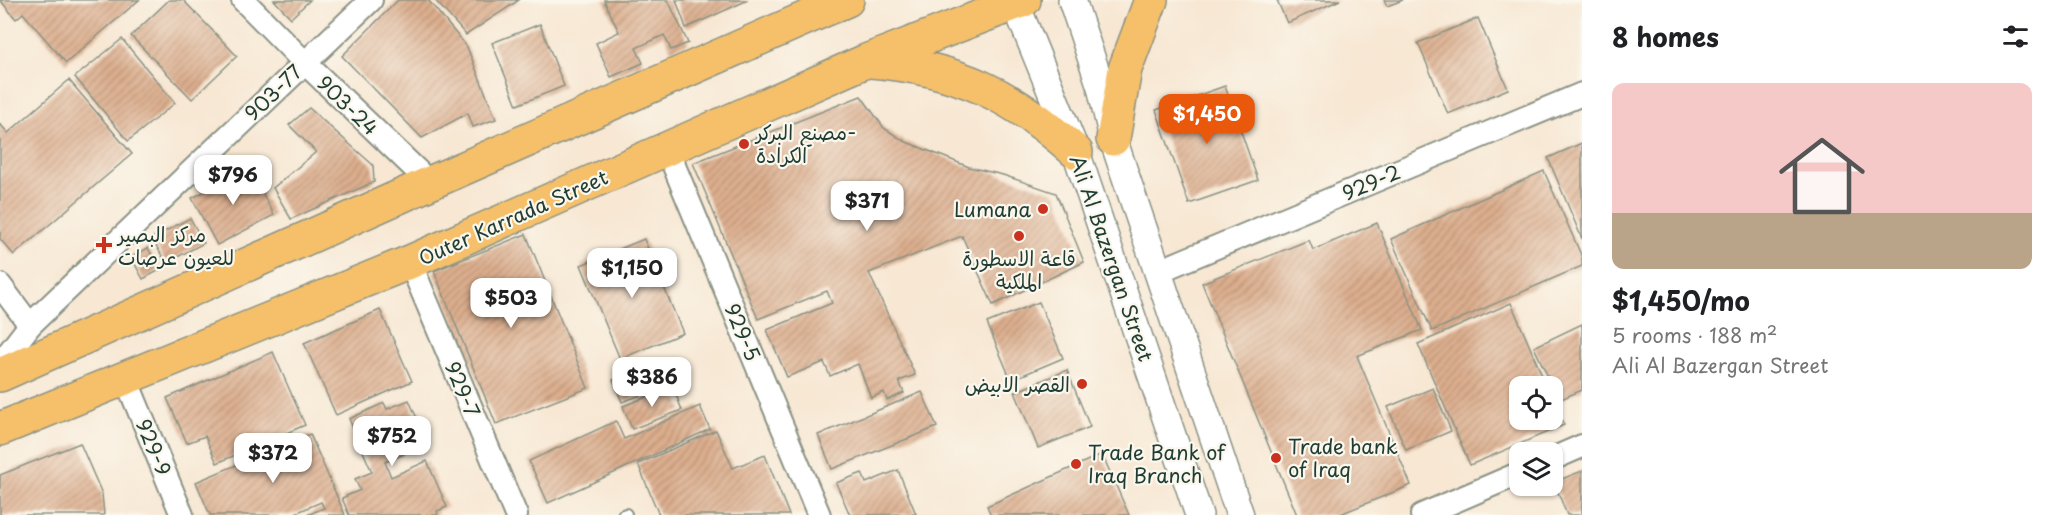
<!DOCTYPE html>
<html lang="en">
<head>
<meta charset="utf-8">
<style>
  :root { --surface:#fff; --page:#f6f6f6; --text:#202124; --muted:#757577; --line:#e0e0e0; --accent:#ea580c }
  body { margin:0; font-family:"Playpen Sans","Playpen Sans Arabic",sans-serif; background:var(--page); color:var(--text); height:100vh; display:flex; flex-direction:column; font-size:22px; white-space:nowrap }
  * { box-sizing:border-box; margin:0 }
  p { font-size:20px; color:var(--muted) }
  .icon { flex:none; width:33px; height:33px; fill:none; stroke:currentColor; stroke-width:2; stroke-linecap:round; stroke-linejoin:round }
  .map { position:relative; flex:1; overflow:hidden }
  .details { display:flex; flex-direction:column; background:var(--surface); width:480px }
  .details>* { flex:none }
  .buttons { position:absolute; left:1509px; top:376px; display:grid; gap:12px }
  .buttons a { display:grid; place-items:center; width:54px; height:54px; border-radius:12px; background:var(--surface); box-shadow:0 2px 4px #0004; font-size:30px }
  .price { position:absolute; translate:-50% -51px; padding:0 14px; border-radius:12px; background:#fff; color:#222; font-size:20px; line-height:39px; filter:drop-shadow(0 2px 3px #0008) }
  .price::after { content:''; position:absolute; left:50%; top:36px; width:18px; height:14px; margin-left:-9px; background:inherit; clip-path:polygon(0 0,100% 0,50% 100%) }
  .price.active { background:var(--accent); color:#fff }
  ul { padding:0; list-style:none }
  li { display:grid; align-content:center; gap:12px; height:318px; padding:0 30px }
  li+li { border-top:2px solid var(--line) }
  li span { display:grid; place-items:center; height:186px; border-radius:12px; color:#555 }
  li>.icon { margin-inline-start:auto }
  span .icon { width:108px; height:108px; fill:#fffc; stroke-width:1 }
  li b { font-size:26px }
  h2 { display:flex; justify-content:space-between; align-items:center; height:72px; padding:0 30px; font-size:26px }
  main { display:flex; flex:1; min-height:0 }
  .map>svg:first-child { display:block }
  .building { fill:url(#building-hatch) }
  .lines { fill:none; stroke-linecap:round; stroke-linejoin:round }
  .service-casing { stroke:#8b9284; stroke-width:14 }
  .minor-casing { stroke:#8b9284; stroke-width:26 }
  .tertiary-casing { stroke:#8b9284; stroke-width:30 }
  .primary-casing { stroke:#8b9284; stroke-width:36 }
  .service { stroke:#fff; stroke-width:10 }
  .minor { stroke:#fff; stroke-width:22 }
  .tertiary { stroke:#fff; stroke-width:27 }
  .primary { stroke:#f6c06b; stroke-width:33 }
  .poi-dot { fill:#c8321e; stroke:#fbf7ec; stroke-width:2 }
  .labels { text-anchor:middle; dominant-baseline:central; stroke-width:4.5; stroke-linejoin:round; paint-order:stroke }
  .street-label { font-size:20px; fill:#1f3d34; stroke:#fbf7ec }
  .poi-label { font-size:20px; fill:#1f3d34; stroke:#fbf7ec; text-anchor:start }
</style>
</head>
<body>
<main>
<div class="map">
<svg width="1582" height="515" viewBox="0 0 1582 515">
  <defs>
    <pattern id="building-hatch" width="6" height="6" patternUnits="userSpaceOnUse" patternTransform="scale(1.5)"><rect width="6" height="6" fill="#ddaf8e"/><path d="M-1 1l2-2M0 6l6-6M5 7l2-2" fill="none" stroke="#b39075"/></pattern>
  </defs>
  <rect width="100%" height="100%" fill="#fbf7ec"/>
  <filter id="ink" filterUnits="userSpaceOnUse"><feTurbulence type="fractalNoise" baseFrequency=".0167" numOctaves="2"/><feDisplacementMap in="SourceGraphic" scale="12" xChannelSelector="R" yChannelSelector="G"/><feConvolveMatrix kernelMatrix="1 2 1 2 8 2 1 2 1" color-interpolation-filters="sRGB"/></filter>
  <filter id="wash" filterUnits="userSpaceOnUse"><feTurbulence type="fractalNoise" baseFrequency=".008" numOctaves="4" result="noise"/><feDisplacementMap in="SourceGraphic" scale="24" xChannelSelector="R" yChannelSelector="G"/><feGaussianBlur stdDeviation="1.35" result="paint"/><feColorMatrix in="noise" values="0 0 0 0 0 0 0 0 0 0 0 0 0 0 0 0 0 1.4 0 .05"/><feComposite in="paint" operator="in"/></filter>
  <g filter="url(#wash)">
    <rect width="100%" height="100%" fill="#f7e7d3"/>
    <g id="blocks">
      <g class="building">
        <path d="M0 0H139L66 63 23 13 16 19Z"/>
        <path d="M169 0H183L237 56 192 99 131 36Z"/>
        <path d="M274 0H310L291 18Z"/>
        <path d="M398 0H428L467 47 496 119 473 127 468 113 422 138 342 56Z"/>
        <path d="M435 0H519L466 35Z"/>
        <path d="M604 0H668L688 43 671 50 664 35 636 48 643 63 611 77 596 43 619 32Z"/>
        <path d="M676 0H748L686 28Z"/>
        <path d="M1277 0H1340L1287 23Z"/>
        <path d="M1384 0H1403L1387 6Z"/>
        <path d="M1478 18 1508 89 1448 114 1418 43Z"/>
        <path d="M540 24 564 86 517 105 492 43Z"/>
        <path d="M122 39 175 103 128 141 75 77Z"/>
        <path d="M69 80 132 154 14 255 0 239V124L8 133Z"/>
        <path d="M1225 86 1258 180 1189 204 1156 110Z"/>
        <path d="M861 96 884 128 904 141 969 167 1003 175 1056 193 1084 262 993 305 962 236 869 273 915 375 899 381 904 393 887 400 884 392 871 398 858 364 830 376 824 362 787 377 767 330 832 303 827 291 758 319 693 163Z"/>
        <path d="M309 108 373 165 374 182 291 219 273 188 316 152 289 125Z"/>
        <path d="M1582 143V239L1548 158Z"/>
        <path d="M249 168 274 215 217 245 192 198Z"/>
        <path d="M1544 171 1582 257V266L1432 331 1391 239Z"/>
        <path d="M190 218 204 243 166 263 152 238Z"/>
        <path d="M1377 223 1422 330 1357 356 1411 485 1338 515H1297L1202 283 1309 240 1313 250Z"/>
        <path d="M526 234 588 388 496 424 434 271Z"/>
        <path d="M644 239 683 333 620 359 581 265Z"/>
        <path d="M148 248 160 270 143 279 131 257Z"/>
        <path d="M1039 302 1063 358 1011 380 987 323Z"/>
        <path d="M1511 303 1547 387H1520V420H1552V399L1564 425 1470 465 1418 344Z"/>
        <path d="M380 310 412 381 336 415 304 343Z"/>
        <path d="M1582 324V390L1559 400 1534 347Z"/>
        <path d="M273 352 305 425 217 463 205 436 187 443 167 398Z"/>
        <path d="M663 361 671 384 622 402 613 380Z"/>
        <path d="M1067 370 1090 427 1038 448 1015 392Z"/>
        <path d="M673 387 682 410 632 429 623 406Z"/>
        <path d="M1433 388 1451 431 1406 450 1388 407Z"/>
        <path d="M922 392 937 427 832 469 818 435Z"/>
        <path d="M409 400 425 437 401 447 404 454 385 462 391 477 427 461 447 507 437 511 438 515H349L342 498 360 490 355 479 372 472 349 419 384 403 387 409Z"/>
        <path d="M700 406 710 429 548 503 529 461 616 421 624 439Z"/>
        <path d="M716 430 733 468 765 455 789 515H659L638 464Z"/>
        <path d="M310 434 345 515H307L324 508 321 502 291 515H210L196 482Z"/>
        <path d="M80 443 102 494 104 515H0V475Z"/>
        <path d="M1102 454 1129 515H991L987 506Z"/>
        <path d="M898 470 916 514 850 515 836 483 862 473 866 483Z"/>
        <path d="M1582 471V515H1567L1554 482Z"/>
      </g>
    </g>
  </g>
  <g filter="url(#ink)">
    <use href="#blocks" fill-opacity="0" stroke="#8b9284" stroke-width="1.5"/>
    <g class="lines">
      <g class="service-casing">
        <path id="service" d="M623 515 626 514"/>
      </g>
      <g class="minor-casing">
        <g id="minor">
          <path d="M243 0 304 62 430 183"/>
          <path d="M667 149 819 515"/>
          <path d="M410 262 516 515"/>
          <path d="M1159 271 1582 94"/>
          <path d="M0 285 30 325"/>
          <path d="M0 364 30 325 371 0"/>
          <path d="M126 379 182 515"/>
          <path d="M1552 459 1582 446"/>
          <path d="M1422 515 1520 473"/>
        </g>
      </g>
      <g class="tertiary-casing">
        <g id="tertiary">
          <path d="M1014 0 1076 152 1199 515"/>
          <path d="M1072 0 1101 87 1113 139 1240 515"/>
        </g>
      </g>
      <g class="primary-casing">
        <g id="primary">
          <path d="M871 61C957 68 1012 94 1076 152"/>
          <path d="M1113 139 1125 69 1151 0"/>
          <path d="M0 375 430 183 847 0"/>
          <path d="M0 429 410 262 866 61 1024 0"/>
        </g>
      </g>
      <use href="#service" class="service"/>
      <use href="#minor" class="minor"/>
      <use href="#tertiary" class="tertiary"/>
      <use href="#primary" class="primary"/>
    </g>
  </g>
  <g class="poi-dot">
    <circle cx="744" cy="144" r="6"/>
    <circle cx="1043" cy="209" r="6"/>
    <circle cx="1019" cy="236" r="6"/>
    <path d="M101 236h6v6h6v6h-6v6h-6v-6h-6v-6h6z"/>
    <circle cx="1082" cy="384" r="6"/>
    <circle cx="1276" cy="458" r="6"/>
    <circle cx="1076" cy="464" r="6"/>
  </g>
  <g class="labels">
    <g class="street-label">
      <text transform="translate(273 92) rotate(-44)">903-77</text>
      <text transform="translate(348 105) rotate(44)">903-24</text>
      <text transform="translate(1371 182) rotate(-23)">929-2</text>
      <text transform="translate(513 217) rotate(-24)">Outer Karrada Street</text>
      <text transform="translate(1112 258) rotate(71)">Ali Al Bazergan Street</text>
      <text transform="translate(743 332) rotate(67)">929-5</text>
      <text transform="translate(463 389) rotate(67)">929-7</text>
      <text transform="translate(154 447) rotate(67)">929-9</text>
    </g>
    <g class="poi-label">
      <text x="756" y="132">مصنع البركر-<tspan x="756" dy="23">الكرادة</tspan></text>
      <text x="1031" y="209" text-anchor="end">Lumana</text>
      <text x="118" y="234">مركز البصير<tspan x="118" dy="23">للعيون عرصات</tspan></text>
      <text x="1019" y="258" text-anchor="middle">قاعة الاسطورة<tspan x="1019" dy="23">الملكية</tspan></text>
      <text x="1070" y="384" text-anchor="end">القصر الابيض</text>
      <text x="1288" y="446">Trade bank<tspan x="1288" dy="23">of Iraq</tspan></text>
      <text x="1088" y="452">Trade Bank of<tspan x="1088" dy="23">Iraq Branch</tspan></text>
    </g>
  </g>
</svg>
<div class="buttons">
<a><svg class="icon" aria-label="locate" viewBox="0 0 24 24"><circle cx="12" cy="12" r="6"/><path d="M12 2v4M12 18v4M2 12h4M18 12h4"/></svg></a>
<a><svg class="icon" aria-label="layers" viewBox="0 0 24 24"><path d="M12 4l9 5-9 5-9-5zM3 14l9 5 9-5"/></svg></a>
</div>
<b class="price active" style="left:1207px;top:145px">$1,450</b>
<b class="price" style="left:233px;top:206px">$796</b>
<b class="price" style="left:867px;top:232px">$371</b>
<b class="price" style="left:632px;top:299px">$1,150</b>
<b class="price" style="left:511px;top:329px">$503</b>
<b class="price" style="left:652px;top:408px">$386</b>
<b class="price" style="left:392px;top:467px">$752</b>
<b class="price" style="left:273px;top:484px">$372</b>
</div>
<section class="details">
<h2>8 homes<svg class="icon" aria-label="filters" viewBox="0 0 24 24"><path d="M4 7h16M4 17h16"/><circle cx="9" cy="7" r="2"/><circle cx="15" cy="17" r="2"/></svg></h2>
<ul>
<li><span style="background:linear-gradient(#f6c9c9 70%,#b9a48a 0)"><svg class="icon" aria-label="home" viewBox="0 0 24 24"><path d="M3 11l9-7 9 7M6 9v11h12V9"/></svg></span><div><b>$1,450/mo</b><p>5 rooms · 188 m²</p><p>Ali Al Bazergan Street</p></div></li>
</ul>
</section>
</main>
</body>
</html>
